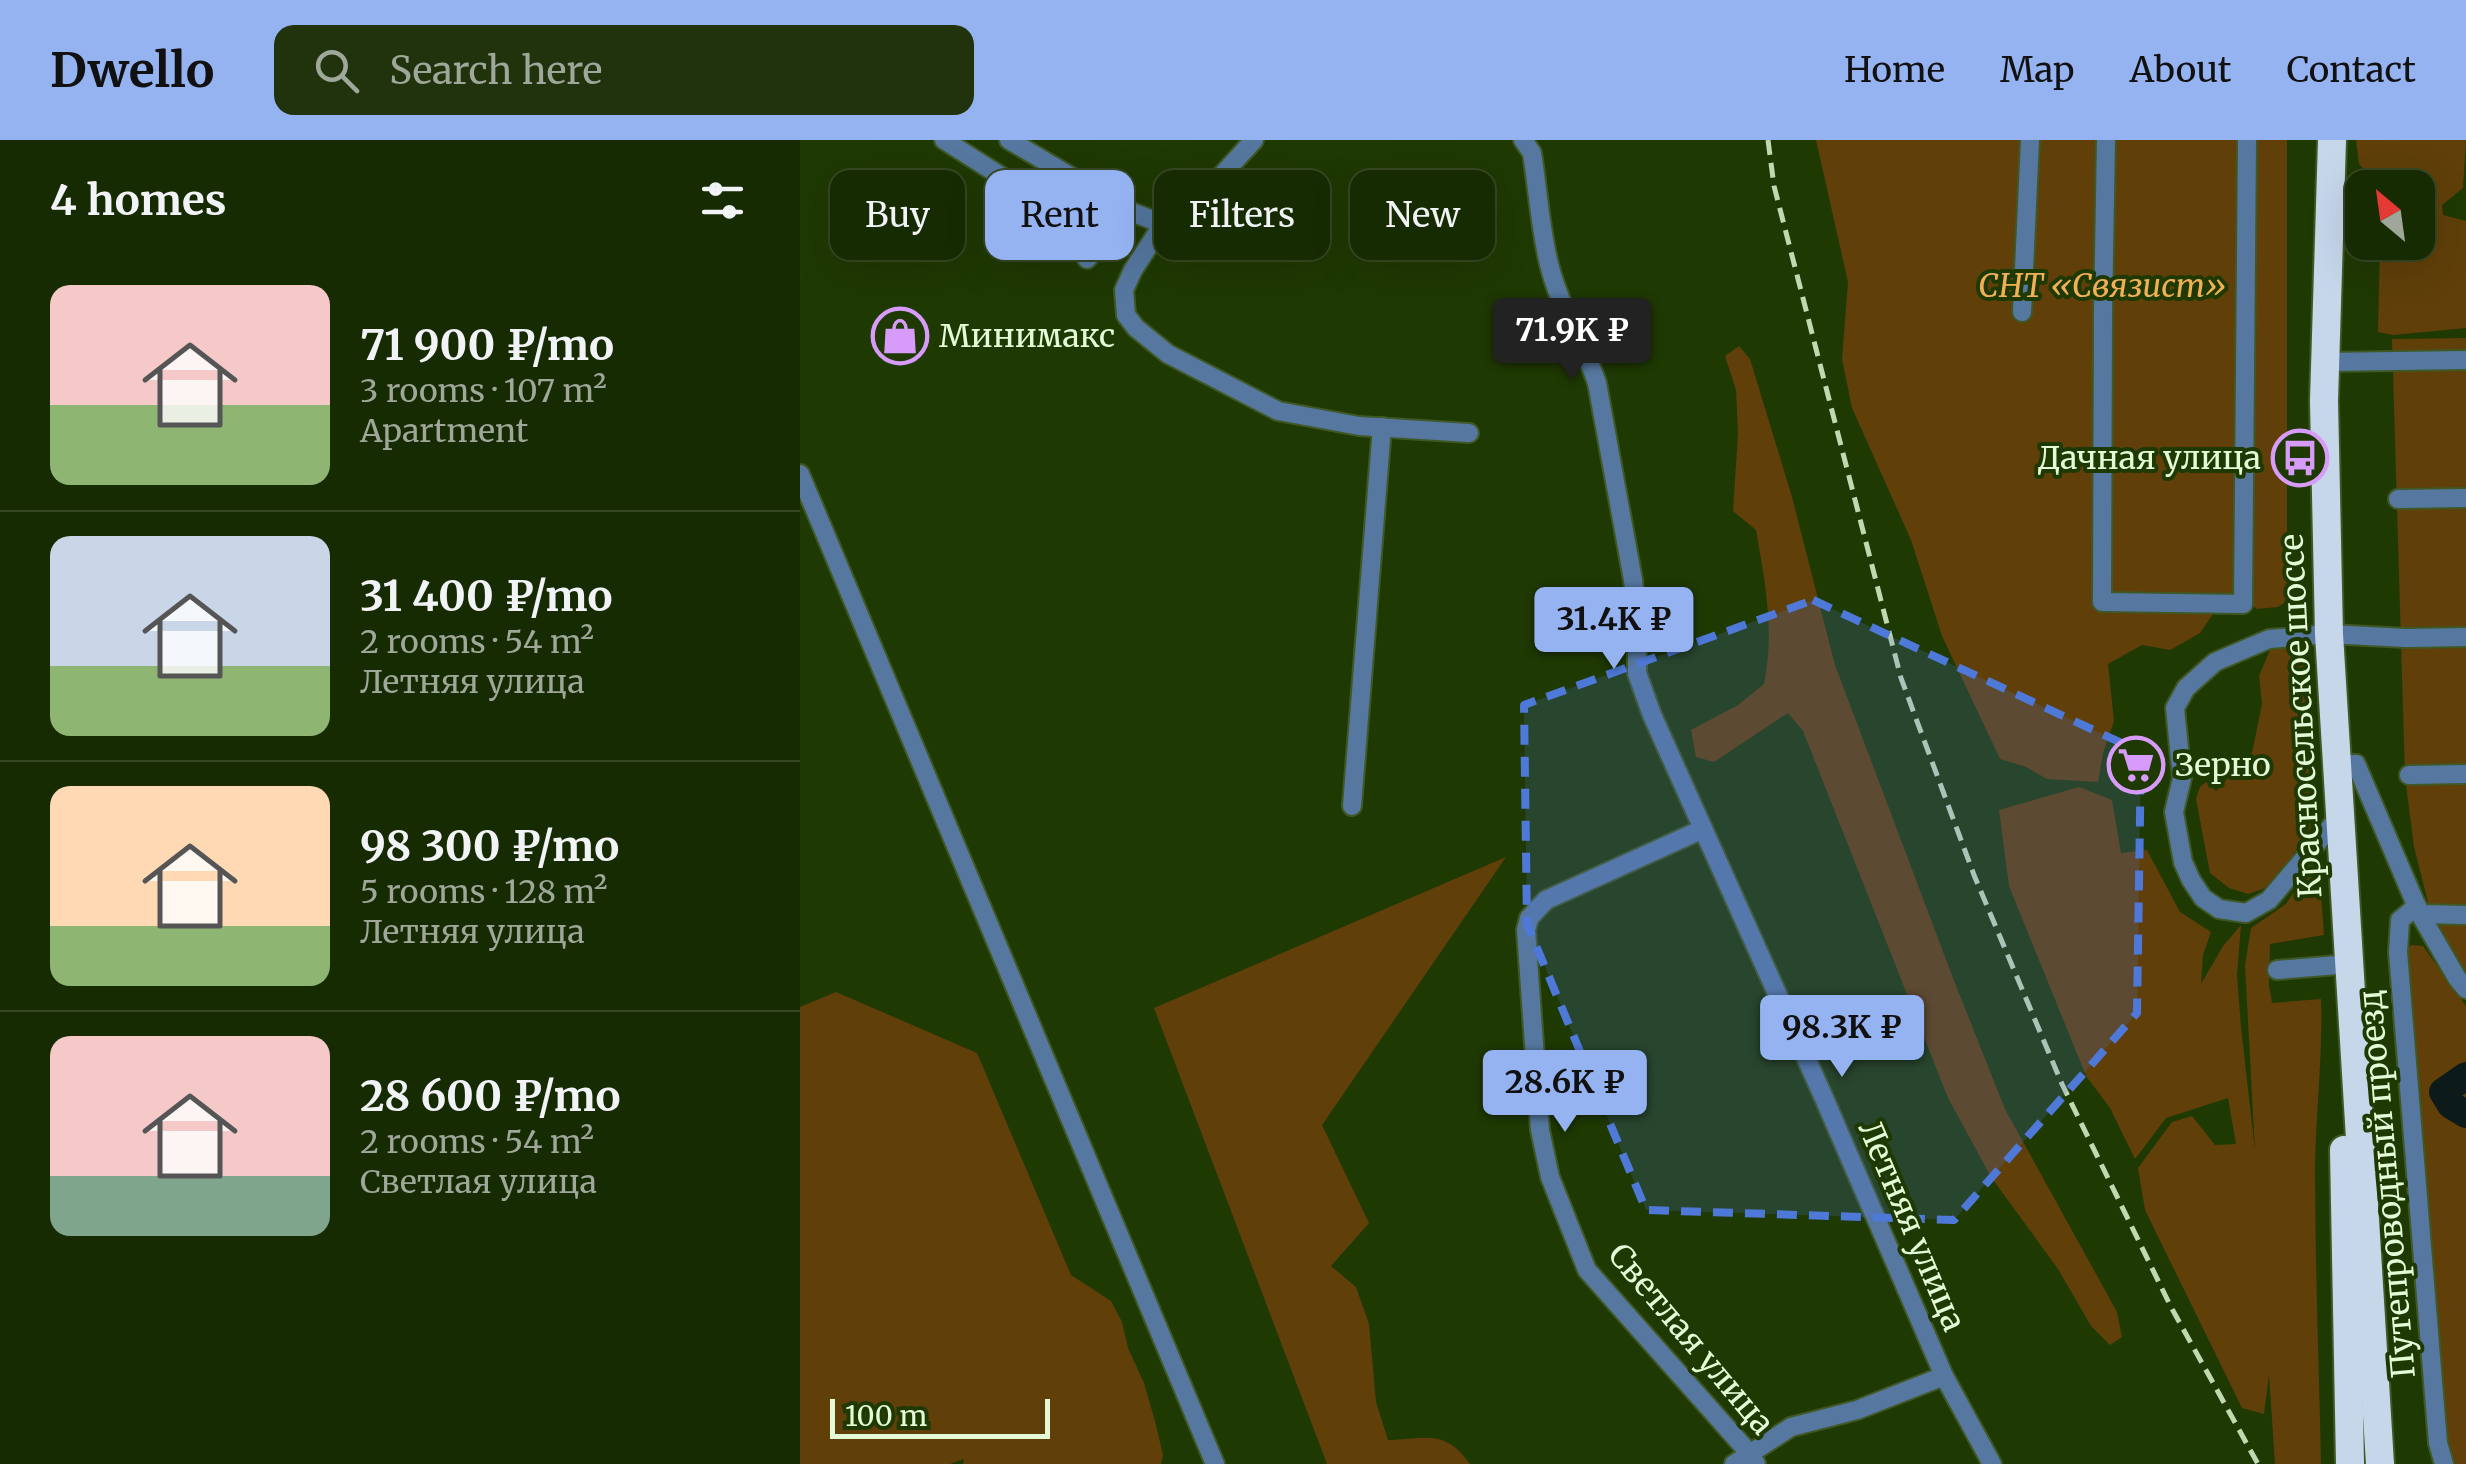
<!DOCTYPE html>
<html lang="en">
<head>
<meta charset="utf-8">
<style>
  :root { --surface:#172b02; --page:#20330c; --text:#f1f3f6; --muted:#9ea799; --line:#364724; --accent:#95b2f1 }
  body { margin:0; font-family:Merriweather,serif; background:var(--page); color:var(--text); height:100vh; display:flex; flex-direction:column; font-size:38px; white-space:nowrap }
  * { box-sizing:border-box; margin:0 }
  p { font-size:32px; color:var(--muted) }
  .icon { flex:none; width:55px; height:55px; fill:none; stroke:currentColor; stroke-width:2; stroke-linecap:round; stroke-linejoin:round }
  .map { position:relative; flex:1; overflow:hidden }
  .sheet { display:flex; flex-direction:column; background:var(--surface); width:800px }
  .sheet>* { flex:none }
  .guide { position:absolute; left:30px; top:30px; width:950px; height:90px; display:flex; gap:20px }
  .needle { width:65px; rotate:331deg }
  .buttons { position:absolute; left:1545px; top:30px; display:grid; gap:20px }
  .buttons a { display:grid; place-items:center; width:90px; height:90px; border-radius:20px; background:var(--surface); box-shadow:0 10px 40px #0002,0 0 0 2px var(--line); font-size:50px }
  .scale { position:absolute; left:30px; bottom:25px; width:220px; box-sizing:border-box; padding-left:10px; border:5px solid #e5fbd7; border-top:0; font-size:28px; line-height:35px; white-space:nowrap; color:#e5fbd7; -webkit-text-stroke:8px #1f3903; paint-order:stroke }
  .price { position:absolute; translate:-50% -85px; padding:0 22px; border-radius:10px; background:var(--accent); color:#111; font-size:32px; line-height:65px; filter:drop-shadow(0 2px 5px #0008) }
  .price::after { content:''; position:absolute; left:50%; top:60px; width:30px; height:22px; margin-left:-15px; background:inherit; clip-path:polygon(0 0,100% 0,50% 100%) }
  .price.selected { background:#222; color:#fff }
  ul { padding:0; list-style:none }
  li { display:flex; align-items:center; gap:30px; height:250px; padding:0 50px }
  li+li { border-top:2px solid var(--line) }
  li span { display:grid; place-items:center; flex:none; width:280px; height:200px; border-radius:20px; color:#555 }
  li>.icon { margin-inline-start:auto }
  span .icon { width:120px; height:120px; fill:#fffc; stroke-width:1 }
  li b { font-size:42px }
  h2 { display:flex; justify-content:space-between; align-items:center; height:120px; padding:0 50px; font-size:42px }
  .chip { padding:0 35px; border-radius:20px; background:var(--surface); box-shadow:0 10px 40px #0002,0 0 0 2px var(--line); font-size:35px; line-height:90px }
  .chip.selected { background:var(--accent); color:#111 }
  header { display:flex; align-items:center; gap:60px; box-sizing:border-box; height:140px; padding:0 50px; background:var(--accent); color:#111 }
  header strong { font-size:48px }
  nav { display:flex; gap:55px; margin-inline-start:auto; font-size:35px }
  .search { width:700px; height:90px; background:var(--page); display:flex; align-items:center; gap:25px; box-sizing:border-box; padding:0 35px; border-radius:20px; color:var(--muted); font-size:38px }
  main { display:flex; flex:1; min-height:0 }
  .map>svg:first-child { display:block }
  .green { fill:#603f09 }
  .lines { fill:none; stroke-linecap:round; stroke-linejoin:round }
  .river { stroke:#0c1b1a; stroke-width:28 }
  .minor-casing { stroke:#3f5825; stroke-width:22 }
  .highway-casing { stroke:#3f5825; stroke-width:32 }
  .minor { stroke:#5678a0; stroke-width:18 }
  .highway { stroke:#c6d7ea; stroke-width:28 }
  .rail { stroke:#c1d8b1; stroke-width:5; stroke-dasharray:15 8; stroke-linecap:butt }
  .marked { fill:#4f79d8; fill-opacity:0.2; stroke:#4f79d8; stroke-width:8; stroke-dasharray:20 12; stroke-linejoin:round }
  .labels { text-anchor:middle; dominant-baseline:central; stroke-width:8; stroke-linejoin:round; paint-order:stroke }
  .park-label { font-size:32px; font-style:italic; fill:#f2b054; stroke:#1f3903 }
  .poi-label { font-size:32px; fill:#e5fbd7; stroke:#1f3903; text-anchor:start }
  .street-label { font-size:32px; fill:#e5fbd7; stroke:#1f3903 }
</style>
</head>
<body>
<header>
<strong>Dwello</strong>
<div class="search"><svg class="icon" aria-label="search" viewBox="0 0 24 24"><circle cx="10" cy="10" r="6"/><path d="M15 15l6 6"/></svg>Search here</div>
<nav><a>Home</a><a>Map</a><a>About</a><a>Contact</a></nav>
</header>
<main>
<section class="sheet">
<h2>4 homes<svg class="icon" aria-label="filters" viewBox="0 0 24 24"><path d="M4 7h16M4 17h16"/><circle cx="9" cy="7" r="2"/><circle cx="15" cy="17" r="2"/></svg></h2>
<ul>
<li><span style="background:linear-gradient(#f6c9c9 60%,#8fb573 0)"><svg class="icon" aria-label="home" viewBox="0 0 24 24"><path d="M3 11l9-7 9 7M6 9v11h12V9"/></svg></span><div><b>71 900 ₽/mo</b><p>3 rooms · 107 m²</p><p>Apartment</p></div></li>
<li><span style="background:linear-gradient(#c9d6e8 65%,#8fb573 0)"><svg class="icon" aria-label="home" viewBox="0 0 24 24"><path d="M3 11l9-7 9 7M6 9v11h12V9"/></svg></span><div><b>31 400 ₽/mo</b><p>2 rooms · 54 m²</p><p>Летняя улица</p></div></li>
<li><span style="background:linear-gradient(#ffd9b3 70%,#8fb573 0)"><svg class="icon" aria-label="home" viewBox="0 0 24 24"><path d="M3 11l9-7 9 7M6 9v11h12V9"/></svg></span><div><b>98 300 ₽/mo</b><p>5 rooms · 128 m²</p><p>Летняя улица</p></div></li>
<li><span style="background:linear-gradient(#f6c9c9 70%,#7fa58c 0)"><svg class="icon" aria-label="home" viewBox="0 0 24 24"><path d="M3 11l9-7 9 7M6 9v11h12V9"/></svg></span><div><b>28 600 ₽/mo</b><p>2 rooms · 54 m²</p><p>Светлая улица</p></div></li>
</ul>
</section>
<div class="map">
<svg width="1666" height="1324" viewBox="0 0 1666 1324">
  <rect width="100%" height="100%" fill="#1f3903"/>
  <g class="green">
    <path d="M1016 0H1487V461L1478 467 1457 469 1446 460 1415 471 1400 493 1370 510 1342 505 1308 524 1314 581 1303 613 1298 642 1247 639 1226 627 1200 619 1142 496 1111 400 1052 268 1042 219 1048 142Z"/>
    <path d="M1556 0H1666L1663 48 1642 65 1643 75 1666 81V188L1594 195 1578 192 1580 103 1618 102V48L1581 47 1559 24Z"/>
    <path d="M1666 198V839L1631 774 1614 707 1605 637 1592 199Z"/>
    <path d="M939 206 950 219 992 357 1035 525 1153 838 1205 969 1317 1172 1322 1197 1310 1205 1291 1186 1258 1129 1191 1037 1148 958 1003 591 988 573 914 622 896 617 891 590 938 565 964 544C975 492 965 442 956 390L933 371 938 293 936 250 925 216Z"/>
    <path d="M1493 507 1503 512 1515 681 1480 734 1463 749 1448 754 1429 748 1410 733 1396 659 1400 647 1406 642 1416 651 1432 634 1424 625 1452 613 1462 564 1459 536 1470 510Z"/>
    <path d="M1279 647 1312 660 1321 713 1347 710 1380 772 1411 792 1403 815 1401 844 1423 806 1441 785 1437 835 1441 887 1455 1011 1445 825 1451 788 1486 764 1518 715 1524 795 1470 804 1469 845 1472 863 1521 859C1523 915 1516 970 1515 1026 1515 1125 1519 1225 1521 1324H1475L1469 1235 1464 1274 1442 1268 1345 1070 1338 1028 1372 982 1392 976 1415 1005 1436 1004 1428 958 1366 978 1335 1019 1310 968 1286 936 1209 746 1199 670Z"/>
    <path d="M706 717 522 985 569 1083 531 1126 556 1147 569 1184 576 1262 588 1300C625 1299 645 1288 670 1324H527L354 868Z"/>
    <path d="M1611 805 1623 806 1666 866V1324H1645L1598 821Z"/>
    <path d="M36 852 177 913 271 1135 311 1161 322 1182 328 1208 344 1243 355 1281 363 1315 361 1324H163L164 1319 150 1324H0V867Z"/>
  </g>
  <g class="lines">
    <path class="river" d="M1666 936 1643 952 1651 965 1666 974"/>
    <g class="minor-casing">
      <g id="minor">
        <path d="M144 0 303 101"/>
        <path d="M209 0 329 71 363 84 390 70 454 0"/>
        <path d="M723 0 732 13C738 50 740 88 749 124 759 166 783 202 797 243L833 440 837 479V533L852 575 1024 958 1144 1236 1192 1324"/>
        <path d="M1306 0 1303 173 1302 462 1443 464 1447 0"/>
        <path d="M363 84 333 130 324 150 326 175 336 188 368 214 478 271 559 286 669 293"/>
        <path d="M287 119 329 71"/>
        <path d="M1222 172 1230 0"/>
        <path d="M1526 222 1666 220"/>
        <path d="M0 334 415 1324"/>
        <path d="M1598 359 1666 358"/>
        <path d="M1535 624H1556L1620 774 1657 838 1666 849"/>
        <path d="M1609 635 1666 634"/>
        <path d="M552 666 582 287"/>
        <path d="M1539 677 1469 760 1446 773 1419 769 1403 758 1391 740 1383 722 1374 672 1382 638 1375 568 1386 548 1415 522 1469 499 1529 494 1606 498 1666 497"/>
        <path d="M903 689 746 760 729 778 726 790 740 990 750 1037 787 1130 950 1314 956 1324"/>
        <path d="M1617 766 1600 780 1598 812 1638 1303 1644 1324"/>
        <path d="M1620 774 1666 775"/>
        <path d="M1477 830 1550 824"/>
        <path d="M934 1324 991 1287 1057 1270 1144 1236"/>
      </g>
    </g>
    <g class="highway-casing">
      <g id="highway">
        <path d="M1532 0 1524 261 1529 494 1580 1324"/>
        <path d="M1544 1010 1550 1324"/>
      </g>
    </g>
    <use href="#minor" class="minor"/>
    <use href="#highway" class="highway"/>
    <path class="rail" d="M968 0 974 46 1101 538 1174 735 1262 944 1371 1167 1458 1324"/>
  </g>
  <path class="marked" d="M1013 460 1341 612 1337 873 1154 1080 846 1070 727 784 724 565Z"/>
  <defs>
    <g id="shop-ring" transform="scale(2.875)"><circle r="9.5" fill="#1f3903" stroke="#d79bf9" stroke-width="1.5"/><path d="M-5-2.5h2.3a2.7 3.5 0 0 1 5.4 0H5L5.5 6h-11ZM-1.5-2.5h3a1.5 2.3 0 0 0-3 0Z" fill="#d79bf9"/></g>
    <g id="bus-ring" transform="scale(2.875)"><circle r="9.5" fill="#1f3903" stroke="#d79bf9" stroke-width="1.5"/><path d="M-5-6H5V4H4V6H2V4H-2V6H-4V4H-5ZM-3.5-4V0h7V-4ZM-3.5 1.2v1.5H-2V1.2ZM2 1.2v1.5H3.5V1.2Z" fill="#d79bf9"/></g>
    <g id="supermarket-ring" transform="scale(2.875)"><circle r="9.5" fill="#1f3903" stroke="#d79bf9" stroke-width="1.5"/><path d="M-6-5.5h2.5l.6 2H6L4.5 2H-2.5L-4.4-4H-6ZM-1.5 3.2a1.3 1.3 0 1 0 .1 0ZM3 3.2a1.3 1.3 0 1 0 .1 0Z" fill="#d79bf9"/></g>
  </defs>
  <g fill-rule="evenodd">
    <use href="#shop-ring" x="100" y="196"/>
    <use href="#bus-ring" x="1500" y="318"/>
    <use href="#supermarket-ring" x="1336" y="625"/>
  </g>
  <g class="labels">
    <g class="park-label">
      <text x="1302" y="146">СНТ «Связист»</text>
    </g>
    <g class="poi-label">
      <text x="139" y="196">Минимакс</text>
      <text x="1461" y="318" text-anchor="end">Дачная улица</text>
      <text x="1375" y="625">Зерно</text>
    </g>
    <g class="street-label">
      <text transform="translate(1501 576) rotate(-93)">Красносельское шоссе</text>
      <text transform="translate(1587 1044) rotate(-95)">Путепроводный проезд</text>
      <text transform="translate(1112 1086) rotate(67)">Летняя улица</text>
      <text transform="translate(891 1199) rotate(50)">Светлая улица</text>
    </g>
  </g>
</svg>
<div class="buttons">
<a><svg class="needle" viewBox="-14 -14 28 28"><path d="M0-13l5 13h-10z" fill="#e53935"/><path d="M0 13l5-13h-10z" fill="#9ea799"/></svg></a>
</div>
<div class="scale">100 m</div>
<b class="price selected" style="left:772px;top:243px">71.9K ₽</b>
<b class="price" style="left:814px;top:532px">31.4K ₽</b>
<b class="price" style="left:1042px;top:940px">98.3K ₽</b>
<b class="price" style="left:765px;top:995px">28.6K ₽</b>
<div class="guide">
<a class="chip">Buy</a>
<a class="chip selected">Rent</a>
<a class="chip">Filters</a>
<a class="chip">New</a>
</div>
</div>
</main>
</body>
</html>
